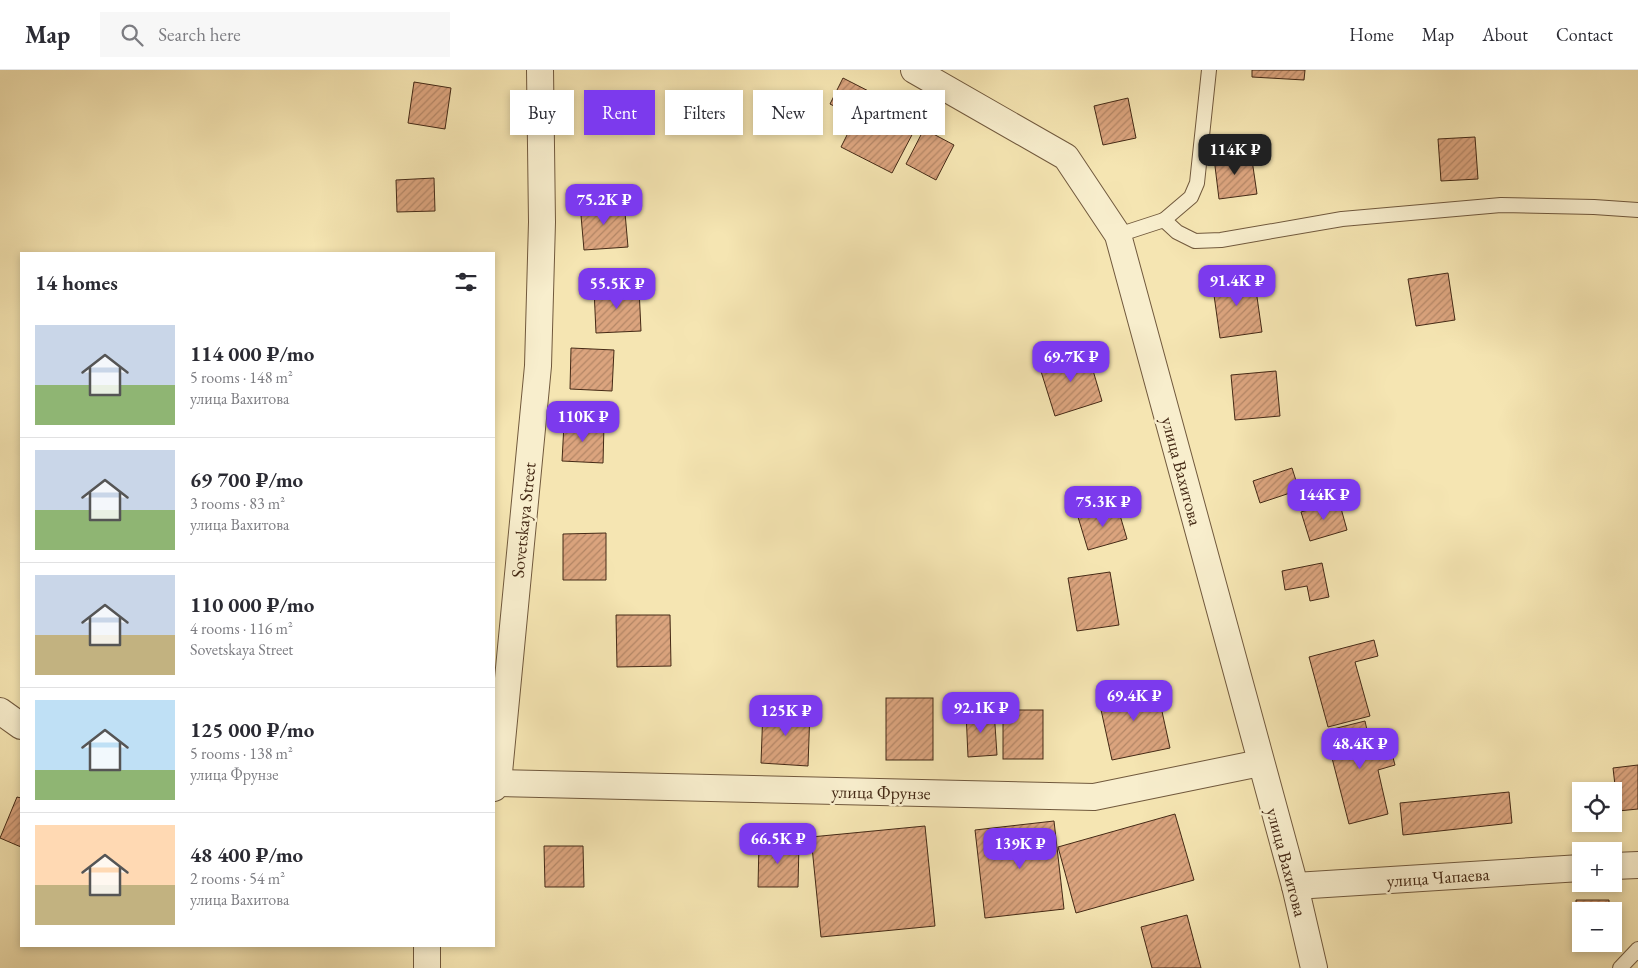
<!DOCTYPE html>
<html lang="en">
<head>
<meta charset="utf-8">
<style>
  :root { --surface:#fff; --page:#f7f7f7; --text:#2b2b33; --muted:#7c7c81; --line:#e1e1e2; --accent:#7c3aed }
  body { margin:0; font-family:"EB Garamond",serif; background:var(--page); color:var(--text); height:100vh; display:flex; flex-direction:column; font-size:19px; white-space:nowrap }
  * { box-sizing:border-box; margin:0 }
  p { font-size:16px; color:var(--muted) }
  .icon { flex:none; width:28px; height:28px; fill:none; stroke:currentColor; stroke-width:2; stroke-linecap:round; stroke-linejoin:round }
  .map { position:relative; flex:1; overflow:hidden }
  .drawer { position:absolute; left:20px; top:182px; width:475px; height:695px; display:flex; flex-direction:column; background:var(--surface); border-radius:0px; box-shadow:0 2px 8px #0003 }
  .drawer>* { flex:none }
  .top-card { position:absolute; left:510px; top:20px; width:475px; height:45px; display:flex; gap:10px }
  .tools { position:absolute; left:1572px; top:712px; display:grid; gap:10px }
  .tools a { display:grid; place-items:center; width:50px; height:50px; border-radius:0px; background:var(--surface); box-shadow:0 2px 8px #0003; font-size:25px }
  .price { position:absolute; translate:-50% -42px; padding:0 11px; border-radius:10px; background:var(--accent); color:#fff; font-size:16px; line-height:32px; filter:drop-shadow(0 1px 2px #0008) }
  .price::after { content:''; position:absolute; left:50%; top:30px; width:15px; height:11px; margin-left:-8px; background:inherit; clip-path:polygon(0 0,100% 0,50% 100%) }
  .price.selected { background:#222; color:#fff }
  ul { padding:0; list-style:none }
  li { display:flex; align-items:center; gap:15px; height:125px; padding:0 15px }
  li+li { border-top:1px solid var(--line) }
  li span { display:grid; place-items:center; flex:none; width:140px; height:100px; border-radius:0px; color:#555 }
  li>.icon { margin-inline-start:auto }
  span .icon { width:60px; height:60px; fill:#fffc; stroke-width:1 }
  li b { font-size:21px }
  h2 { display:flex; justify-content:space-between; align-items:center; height:60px; padding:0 15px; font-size:21px }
  .chip { padding:0 18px; border-radius:0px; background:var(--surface); box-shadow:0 2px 8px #0003; font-size:18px; line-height:45px }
  .chip.selected { background:var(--accent); color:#fff }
  header { display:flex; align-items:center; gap:30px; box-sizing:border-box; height:70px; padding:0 25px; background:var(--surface); border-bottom:1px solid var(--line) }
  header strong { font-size:24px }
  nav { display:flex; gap:28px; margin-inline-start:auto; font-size:18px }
  .search { width:350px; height:45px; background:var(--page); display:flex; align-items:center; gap:12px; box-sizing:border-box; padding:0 18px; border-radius:0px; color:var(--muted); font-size:19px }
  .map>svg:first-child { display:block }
  .building { fill:url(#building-hatch); stroke:#452a16 }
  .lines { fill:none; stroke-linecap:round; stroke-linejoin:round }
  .service-casing { stroke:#71593d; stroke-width:16 }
  .minor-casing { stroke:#71593d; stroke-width:28 }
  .service { stroke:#f8eecd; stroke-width:14 }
  .minor { stroke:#f8eecd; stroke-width:26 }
  .labels { text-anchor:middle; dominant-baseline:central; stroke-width:5; stroke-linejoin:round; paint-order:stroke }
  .street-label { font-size:18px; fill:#452a16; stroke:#f8eecd }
</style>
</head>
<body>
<header>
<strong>Map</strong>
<div class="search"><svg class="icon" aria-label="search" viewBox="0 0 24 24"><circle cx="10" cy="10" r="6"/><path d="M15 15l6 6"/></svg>Search here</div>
<nav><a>Home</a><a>Map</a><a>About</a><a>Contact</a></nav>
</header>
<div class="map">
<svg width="1638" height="898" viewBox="0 0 1638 898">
  <defs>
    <pattern id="building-hatch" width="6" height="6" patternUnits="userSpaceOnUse" patternTransform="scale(1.25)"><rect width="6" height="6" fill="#dba47e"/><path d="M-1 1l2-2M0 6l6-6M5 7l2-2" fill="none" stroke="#b38666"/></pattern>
  </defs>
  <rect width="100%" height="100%" fill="#f5e5b2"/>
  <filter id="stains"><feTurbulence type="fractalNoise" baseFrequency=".004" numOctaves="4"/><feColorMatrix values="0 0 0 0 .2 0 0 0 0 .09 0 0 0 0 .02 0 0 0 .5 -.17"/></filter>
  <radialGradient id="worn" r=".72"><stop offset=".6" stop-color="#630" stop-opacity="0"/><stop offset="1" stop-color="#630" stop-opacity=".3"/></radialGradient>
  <g class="building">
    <path d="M1252 0H1305L1304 10 1252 7Z"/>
    <path d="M843 8 892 33 885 47 914 61 892 103 841 77 856 47 830 34Z"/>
    <path d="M414 12 451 18 445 59 408 53Z"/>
    <path d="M1128 28 1136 68 1103 75 1094 36Z"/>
    <path d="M924 59 954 75 936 110 906 94Z"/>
    <path d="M1475 67 1478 109 1441 111 1438 69Z"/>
    <path d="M1251 83 1257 124 1219 129 1214 88Z"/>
    <path d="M434 108 435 141 397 142 396 110Z"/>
    <path d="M624 131 628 177 584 180 580 134Z"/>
    <path d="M1448 203 1455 250 1416 256 1408 209Z"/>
    <path d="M1254 206 1262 262 1220 268 1212 211Z"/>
    <path d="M639 218 641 261 596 263 594 219Z"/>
    <path d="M571 278 614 280 612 321 570 319Z"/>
    <path d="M1087 280 1102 331 1055 346 1039 295Z"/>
    <path d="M1276 301 1280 346 1235 350 1231 305Z"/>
    <path d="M564 354 604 355 603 393 562 391Z"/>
    <path d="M1292 398 1299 420 1260 433 1253 411Z"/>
    <path d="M1339 431 1347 460 1310 471 1301 442Z"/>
    <path d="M1117 435 1127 469 1088 480 1078 447Z"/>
    <path d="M606 463V510H563V464Z"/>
    <path d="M1322 493 1329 527 1310 531 1307 516 1285 520 1282 501Z"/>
    <path d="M1110 502 1119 555 1077 561 1068 508Z"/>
    <path d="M616 545H670L671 596 617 597Z"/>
    <path d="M1374 570 1378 586 1355 592 1370 646 1328 657 1309 587Z"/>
    <path d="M1156 614 1170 678 1112 690 1098 626Z"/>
    <rect x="886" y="628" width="47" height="62"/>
    <path d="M763 638 810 640 808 696 761 693Z"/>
    <path d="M994 640 997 685 968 687 966 642Z"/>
    <rect x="1003" y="640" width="40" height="49"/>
    <path d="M1365 651 1369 669 1387 665 1395 695 1378 700 1388 744 1349 754 1325 661Z"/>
    <path d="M1638 695V739L1618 741 1613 698Z"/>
    <path d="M1509 722 1512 753 1403 765 1400 733Z"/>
    <path d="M17 727 21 728V777L0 768Z"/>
    <path d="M1175 744 1194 810 1076 843 1058 777Z"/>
    <path d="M1054 751 1064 839 985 848 975 760Z"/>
    <path d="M925 756 935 856 821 867 811 767Z"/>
    <path d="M759 772 799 773 798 817H758Z"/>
    <path d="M544 776H583L584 817H545Z"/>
    <path d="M1576 830H1609V841H1581V851H1576Z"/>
    <path d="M1187 845 1201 898H1152L1141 857Z"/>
  </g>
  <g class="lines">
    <g class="service-casing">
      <g id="service">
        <path d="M1164 150 1191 127 1197 113 1209 0"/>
        <path d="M1118 165 1164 150 1177 162 1195 171 1221 170 1342 149 1501 135 1594 137 1638 140"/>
        <path d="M1620 898 1638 879"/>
      </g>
    </g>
    <g class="minor-casing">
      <g id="minor">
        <path d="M914 0 1066 87 1118 165 1295 816 1314 898"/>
        <path d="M0 641 21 656"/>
        <path d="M498 713 1094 727 1260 693"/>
        <path d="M494 718 498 713 538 296 542 152 540 0"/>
        <path d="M1614 796 1638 795"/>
        <path d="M1295 816 1581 798"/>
        <path d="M427 876V898"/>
      </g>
    </g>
    <use href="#service" class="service"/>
    <use href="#minor" class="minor"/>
  </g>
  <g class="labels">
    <g class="street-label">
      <text transform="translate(1182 401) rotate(75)">улица Вахитова</text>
      <text transform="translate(523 450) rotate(-84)">Sovetskaya Street</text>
      <text transform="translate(881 722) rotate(1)">улица Фрунзе</text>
      <text transform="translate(1287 792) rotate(75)">улица Вахитова</text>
      <text transform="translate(1438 807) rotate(-4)">улица Чапаева</text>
    </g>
  </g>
  <rect width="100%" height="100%" filter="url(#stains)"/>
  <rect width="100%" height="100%" fill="url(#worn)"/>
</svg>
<div class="tools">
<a><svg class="icon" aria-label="locate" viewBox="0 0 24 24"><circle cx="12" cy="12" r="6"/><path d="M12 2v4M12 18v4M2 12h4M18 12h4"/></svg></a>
<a>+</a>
<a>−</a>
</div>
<b class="price selected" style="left:1235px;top:106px">114K ₽</b>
<b class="price" style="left:604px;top:156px">75.2K ₽</b>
<b class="price" style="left:1237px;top:237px">91.4K ₽</b>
<b class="price" style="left:617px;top:240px">55.5K ₽</b>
<b class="price" style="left:1071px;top:313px">69.7K ₽</b>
<b class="price" style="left:583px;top:373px">110K ₽</b>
<b class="price" style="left:1324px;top:451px">144K ₽</b>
<b class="price" style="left:1103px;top:458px">75.3K ₽</b>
<b class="price" style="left:1134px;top:652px">69.4K ₽</b>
<b class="price" style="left:981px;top:664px">92.1K ₽</b>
<b class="price" style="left:786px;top:667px">125K ₽</b>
<b class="price" style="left:1360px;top:700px">48.4K ₽</b>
<b class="price" style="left:778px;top:795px">66.5K ₽</b>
<b class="price" style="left:1020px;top:800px">139K ₽</b>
<div class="top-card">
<a class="chip">Buy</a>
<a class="chip selected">Rent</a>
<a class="chip">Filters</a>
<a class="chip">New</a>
<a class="chip">Apartment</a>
</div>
<section class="drawer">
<h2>14 homes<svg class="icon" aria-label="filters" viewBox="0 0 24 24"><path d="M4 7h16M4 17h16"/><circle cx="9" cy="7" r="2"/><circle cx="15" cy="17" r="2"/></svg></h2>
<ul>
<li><span style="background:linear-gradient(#c9d6e8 60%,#8fb573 0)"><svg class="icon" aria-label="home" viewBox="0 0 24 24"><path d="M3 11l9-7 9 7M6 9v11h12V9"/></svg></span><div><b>114 000 ₽/mo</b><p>5 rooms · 148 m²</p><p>улица Вахитова</p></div></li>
<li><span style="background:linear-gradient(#c9d6e8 60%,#8fb573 0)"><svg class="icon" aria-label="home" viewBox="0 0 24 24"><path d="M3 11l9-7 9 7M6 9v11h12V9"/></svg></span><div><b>69 700 ₽/mo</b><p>3 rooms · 83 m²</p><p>улица Вахитова</p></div></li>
<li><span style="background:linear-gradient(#c9d6e8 60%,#c2b280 0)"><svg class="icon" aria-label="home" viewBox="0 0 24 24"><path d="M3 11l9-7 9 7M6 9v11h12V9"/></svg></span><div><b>110 000 ₽/mo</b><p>4 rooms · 116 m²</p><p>Sovetskaya Street</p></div></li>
<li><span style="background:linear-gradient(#bfe0f5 70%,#8fb573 0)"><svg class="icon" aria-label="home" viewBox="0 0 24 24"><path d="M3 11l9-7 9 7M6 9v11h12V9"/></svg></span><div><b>125 000 ₽/mo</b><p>5 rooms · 138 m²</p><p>улица Фрунзе</p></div></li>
<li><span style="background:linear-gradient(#ffd9b3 60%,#c2b280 0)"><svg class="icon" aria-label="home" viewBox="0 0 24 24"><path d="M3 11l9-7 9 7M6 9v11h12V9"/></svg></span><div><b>48 400 ₽/mo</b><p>2 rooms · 54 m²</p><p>улица Вахитова</p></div></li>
</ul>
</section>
</div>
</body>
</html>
